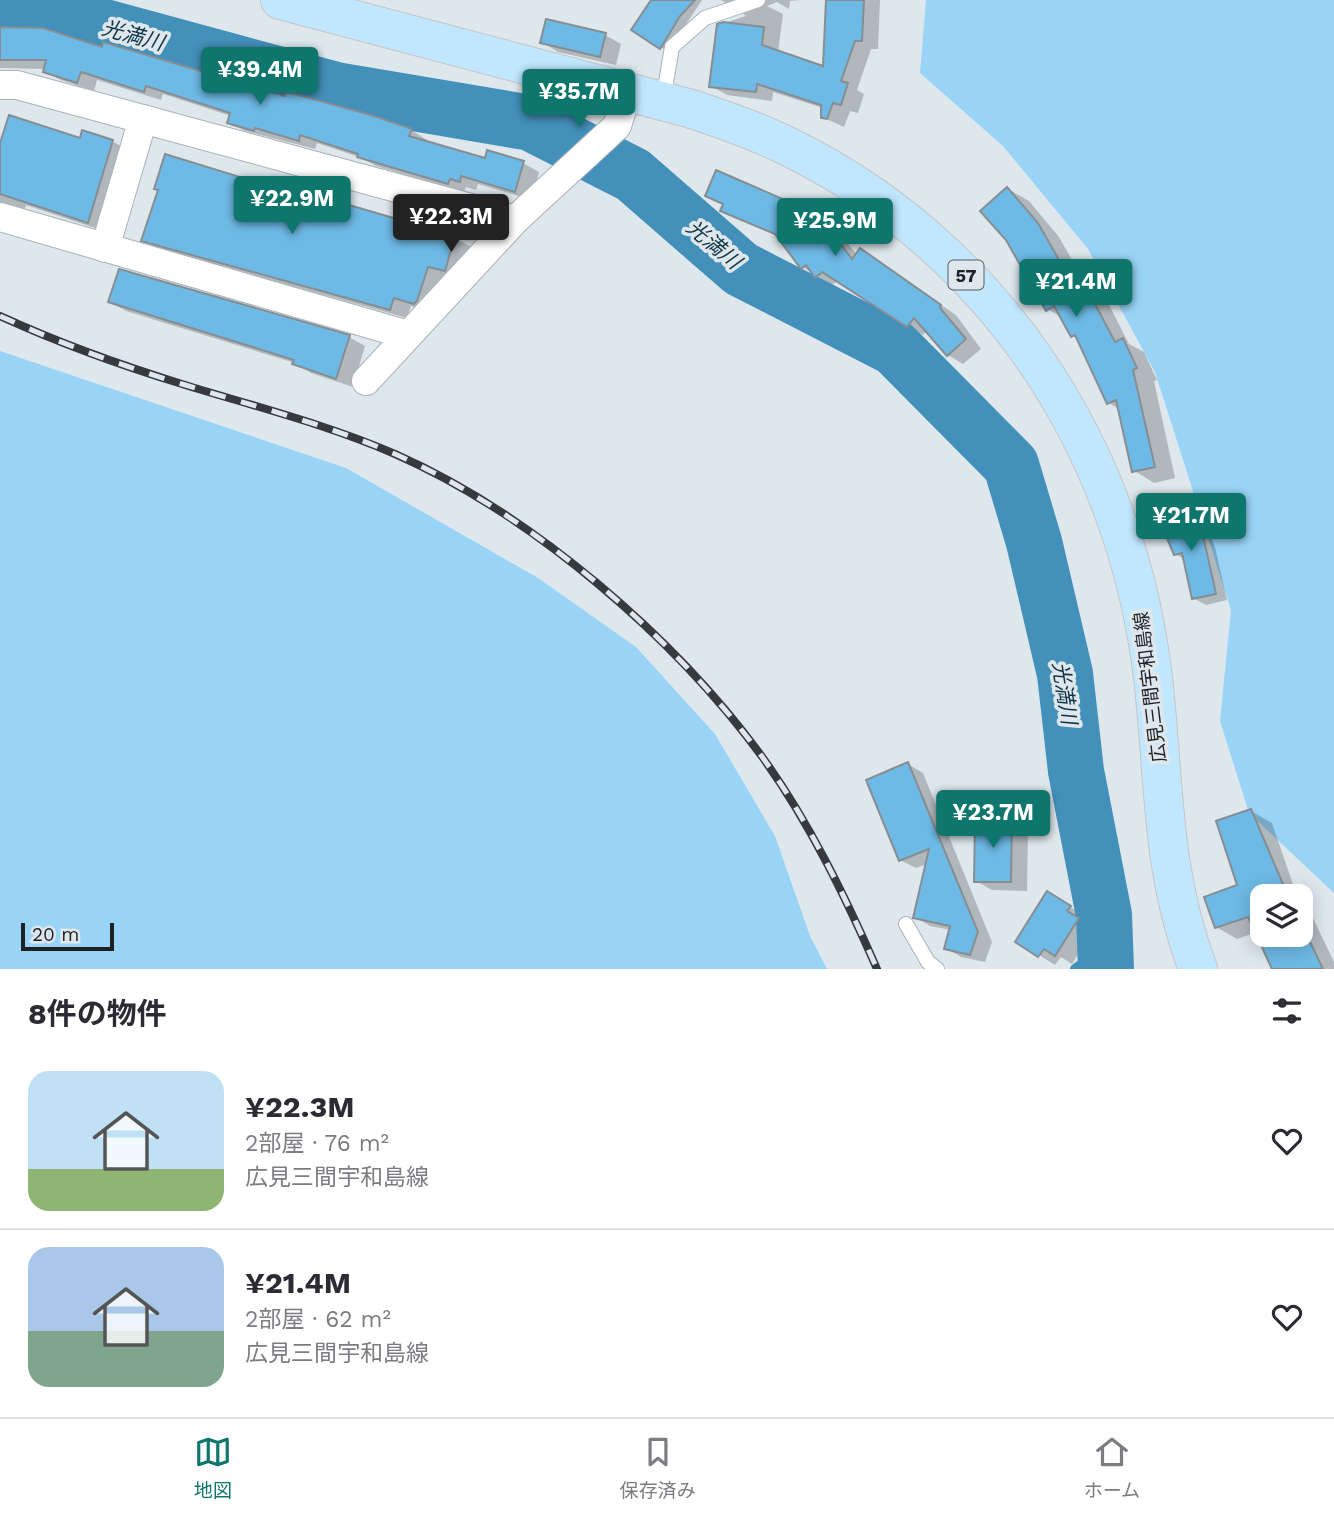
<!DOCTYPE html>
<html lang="ja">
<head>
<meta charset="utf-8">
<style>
  :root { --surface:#fff; --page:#f2f2f3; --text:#2b2b33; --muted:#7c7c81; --line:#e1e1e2; --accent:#0f766e }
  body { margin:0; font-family:"Work Sans","Noto Sans JP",sans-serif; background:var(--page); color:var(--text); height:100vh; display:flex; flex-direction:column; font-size:26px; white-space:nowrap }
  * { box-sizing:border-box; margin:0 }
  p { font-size:23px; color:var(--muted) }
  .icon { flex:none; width:38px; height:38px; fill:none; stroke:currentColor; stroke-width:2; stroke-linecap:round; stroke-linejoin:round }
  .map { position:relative; height:969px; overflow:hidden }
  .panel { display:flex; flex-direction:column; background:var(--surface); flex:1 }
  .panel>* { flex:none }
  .controls { position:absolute; left:1250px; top:884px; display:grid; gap:14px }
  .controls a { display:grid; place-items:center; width:63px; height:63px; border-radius:14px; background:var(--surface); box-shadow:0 4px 18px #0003; font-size:35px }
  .scale { position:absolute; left:21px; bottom:18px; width:93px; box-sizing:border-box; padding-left:7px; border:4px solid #1e2123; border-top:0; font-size:19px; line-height:24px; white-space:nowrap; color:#1e2123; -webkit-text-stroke:5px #dee7ec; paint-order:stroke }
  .price { position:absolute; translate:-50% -60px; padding:0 16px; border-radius:7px; background:var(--accent); color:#fff; font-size:23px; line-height:46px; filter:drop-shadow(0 2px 4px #0008) }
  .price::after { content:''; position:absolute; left:50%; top:42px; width:21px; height:16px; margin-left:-10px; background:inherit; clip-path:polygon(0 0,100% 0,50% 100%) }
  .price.selected { background:#222; color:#fff }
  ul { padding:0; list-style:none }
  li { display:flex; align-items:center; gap:21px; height:175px; padding:0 28px }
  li+li { border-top:2px solid var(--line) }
  li span { display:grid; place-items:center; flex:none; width:196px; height:140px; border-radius:21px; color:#555 }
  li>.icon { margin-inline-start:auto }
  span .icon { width:84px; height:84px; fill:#fffc; stroke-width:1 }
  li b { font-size:30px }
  h2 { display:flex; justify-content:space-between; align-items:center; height:84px; padding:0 28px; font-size:30px }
  .tab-bar { display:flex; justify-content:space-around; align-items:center; height:98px; border-top:2px solid var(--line); background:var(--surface); font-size:19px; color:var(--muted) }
  .tab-bar a { display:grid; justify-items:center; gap:4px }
  .tab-bar .selected { color:var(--accent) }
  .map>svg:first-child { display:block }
  .green { fill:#99d4f7 }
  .shadow { fill:#0003 }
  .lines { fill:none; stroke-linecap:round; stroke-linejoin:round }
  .stream { stroke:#4390ba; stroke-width:10 }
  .river { stroke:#4390ba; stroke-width:56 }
  .building { fill:#6ebae6; stroke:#868e93; stroke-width:2 }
  .service-casing { stroke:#aab2b8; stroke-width:16 }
  .minor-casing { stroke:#aab2b8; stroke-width:30 }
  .primary-casing { stroke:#c4c5c6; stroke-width:40 }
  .service { stroke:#fff; stroke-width:14 }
  .minor { stroke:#fff; stroke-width:28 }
  .primary { stroke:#c1e7fe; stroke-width:38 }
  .rail-casing { stroke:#363a3c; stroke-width:8 }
  .rail { stroke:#dee7ec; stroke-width:5; stroke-dasharray:16; stroke-linecap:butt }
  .labels { text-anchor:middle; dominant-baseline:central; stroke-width:7; stroke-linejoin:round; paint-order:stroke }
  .shield { fill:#dee7ec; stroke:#585c5f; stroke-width:2 }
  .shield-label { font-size:18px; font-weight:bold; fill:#1e2123 }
  .street-label { font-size:19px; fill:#1e2123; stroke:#dee7ec }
  .water-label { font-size:21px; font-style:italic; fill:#103345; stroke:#dee7ec }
</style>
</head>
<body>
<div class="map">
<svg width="1334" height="969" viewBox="0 0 1334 969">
  <rect width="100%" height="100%" fill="#dee7ec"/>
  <g class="green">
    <path d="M926 0H1334V893L1249 813 1220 721 1231 610 1155 372 1088 249 1003 146 920 73Z"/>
    <path d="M0 351 346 468 538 578 636 647 715 734 775 836 810 936 827 969H0Z"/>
  </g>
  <g class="shadow">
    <path d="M656 0H702L668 52 661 47Z"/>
    <path d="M721 0H800L790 1 789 9 777 2 767 6 783 14 778 53 825 68 828 0H880L878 49H871L857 90 864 94 858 113 850 111 844 127 822 117 823 108 773 92 772 101 727 95 711 86 718 25 746 16Z"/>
    <path d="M0 29 103 50 411 130 427 140 426 143 486 160 523 163 539 172 532 200 478 184 476 190 466 187 464 192 376 166 362 158 317 143 315 149 245 131 229 122 231 116 163 94 161 100 97 80 94 91 61 80 45 71V69L0 68Z"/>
    <path d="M605 35 621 44 616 65 558 52 542 42Z"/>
    <path d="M81 140 112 141 129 151 104 231 26 205 24 210 0 205V149Z"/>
    <path d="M1008 189 1029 201 1059 237 1089 290 1106 299 1129 344 1144 352 1157 380 1154 381 1175 478 1154 483 1133 470 1119 409 1109 403 1080 340 1072 336 1062 317 1047 309Z"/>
    <path d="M707 195 802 208 839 232 857 255 875 260 956 315 981 349 963 364 948 355 927 330 923 335 838 281 832 285 816 276 803 267 778 236 738 219 723 210 725 205Z"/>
    <path d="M296 196 347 208 348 206 455 238 471 247 431 312 411 306 407 318 160 249 143 240Z"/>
    <path d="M110 302 349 337 365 346 353 387 311 373 295 363 126 311Z"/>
    <path d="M1192 513 1204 520 1215 547 1227 600 1206 605 1193 598 1185 560 1176 554Z"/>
    <path d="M908 764 923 773 992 942 985 962 961 957 946 948 951 930 930 926 915 917 927 864 916 868 900 860Z"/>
    <path d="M1251 811 1272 823 1297 896H1262V934H1300V905L1312 916 1334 962V969H1274L1257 932 1237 939 1216 927 1240 886Z"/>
    <path d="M1012 820 1028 829 1027 891 992 890 976 881Z"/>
    <path d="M1064 903 1086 917 1083 922 1094 929 1072 964 1061 957 1055 965 1018 942Z"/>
  </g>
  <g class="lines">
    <path class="stream" d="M1075 969 1105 947"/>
    <path class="river" d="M5 0 336 90 531 123 633 175 741 269 895 348 1011 465 1034 542 1065 674 1076 771 1104 915 1106 969"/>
  </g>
  <g class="building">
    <path d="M651 0H695L680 16 660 49 631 30Z"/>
    <path d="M826 0H864L862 41H855L841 81 848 83 841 105 833 103 827 119 821 118V105L757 84 756 92 709 87 717 24 723 22 764 27 762 45 823 66Z"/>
    <path d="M546 19 606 33 600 57 540 43Z"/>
    <path d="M0 27 43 28 102 47 103 42 285 96 287 92 371 115 412 129 409 136 485 158 487 150 524 161 515 192 461 176 460 182 450 179 448 184 357 157 358 154 300 135 299 141 255 128 254 131 227 123 230 113 146 86 144 92 81 72 77 83 43 72 46 60H0Z"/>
    <path d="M9 115 80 138 82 130 113 140 88 223 0 194V143Z"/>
    <path d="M165 154 295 194 296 191 346 206V204L455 236 445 271 428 267 417 301 414 304 394 298 390 310 141 241 158 190 154 189Z"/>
    <path d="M716 170 792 203 797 210 802 206 816 226 823 221 852 259 860 248 941 305 940 308 966 339 947 356 914 318 907 327 822 272 815 278 806 265 801 269 775 234 720 211 723 204 705 196Z"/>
    <path d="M1007 187 1038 223 1076 290 1085 285 1115 342 1123 338 1137 368 1133 370 1155 467 1132 472 1116 400 1107 404 1075 335 1071 337 1054 306 1046 311 1006 240 980 211Z"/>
    <path d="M119 269 350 335 336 379 292 364 294 360 108 302Z"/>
    <path d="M1192 511 1204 540 1216 594 1192 599 1182 553 1174 555 1161 524Z"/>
    <path d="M908 762 978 932 970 955 944 949 950 926 913 918 929 849 899 861 866 780Z"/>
    <path d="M1251 809 1288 896H1262V934H1300V921L1323 969H1272L1248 917 1215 928 1204 897 1237 885 1216 821Z"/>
    <path d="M975 818H1012L1011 882H974Z"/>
    <path d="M1047 891 1071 906 1067 911 1079 918 1055 956 1044 949 1038 957 1015 942Z"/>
  </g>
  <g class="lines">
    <g class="service-casing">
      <g id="service">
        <path d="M663 100 672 47 705 18 758 0"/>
        <path d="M906 924 928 962 937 969"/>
      </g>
    </g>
    <g class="minor-casing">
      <g id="minor">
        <path d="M0 85H17L515 220"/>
        <path d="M0 217 408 335"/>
        <path d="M105 248 143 119"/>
        <path d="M366 381 515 220 617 126 627 93"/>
      </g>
    </g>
    <g class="primary-casing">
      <path id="primary" d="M280 0 692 109C724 120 757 131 787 146 996 248 1126 449 1153 678 1165 782 1160 868 1198 969"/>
    </g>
    <use href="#service" class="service"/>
    <use href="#minor" class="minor"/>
    <use href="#primary" class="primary"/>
    <g class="rail-casing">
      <path id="rail" d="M0 316C59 343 120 365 182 384 253 406 326 424 395 454 531 514 675 637 763 758 809 822 845 896 877 969"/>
    </g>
    <use href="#rail" class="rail"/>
  </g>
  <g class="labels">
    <rect class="shield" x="948.5" y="260.5" width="35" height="29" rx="5"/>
    <g class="shield-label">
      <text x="966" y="275">57</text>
    </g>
    <g class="street-label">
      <text transform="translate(1150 687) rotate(-97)">広見三間宇和島線</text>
    </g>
    <g class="water-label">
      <text transform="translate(133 35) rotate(15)">光満川</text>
      <text transform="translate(714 244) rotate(40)">光満川</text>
      <text transform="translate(1065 693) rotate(81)">光満川</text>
    </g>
  </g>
</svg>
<div class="controls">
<a><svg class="icon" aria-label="layers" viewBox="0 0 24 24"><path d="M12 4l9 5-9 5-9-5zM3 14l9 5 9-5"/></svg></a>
</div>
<div class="scale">20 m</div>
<b class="price" style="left:260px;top:107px">¥39.4M</b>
<b class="price" style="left:579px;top:129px">¥35.7M</b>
<b class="price" style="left:292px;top:236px">¥22.9M</b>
<b class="price selected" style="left:451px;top:254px">¥22.3M</b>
<b class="price" style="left:835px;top:258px">¥25.9M</b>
<b class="price" style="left:1076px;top:319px">¥21.4M</b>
<b class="price" style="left:1191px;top:553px">¥21.7M</b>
<b class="price" style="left:993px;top:850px">¥23.7M</b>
</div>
<section class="panel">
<h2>8件の物件<svg class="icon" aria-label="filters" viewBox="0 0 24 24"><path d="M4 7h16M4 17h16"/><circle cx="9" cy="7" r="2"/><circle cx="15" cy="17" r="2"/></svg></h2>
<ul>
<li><span style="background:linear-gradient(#bfe0f5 70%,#8fb573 0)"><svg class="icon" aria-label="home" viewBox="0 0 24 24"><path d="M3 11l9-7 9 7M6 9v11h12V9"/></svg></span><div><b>¥22.3M</b><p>2部屋 · 76 m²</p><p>広見三間宇和島線</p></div><svg class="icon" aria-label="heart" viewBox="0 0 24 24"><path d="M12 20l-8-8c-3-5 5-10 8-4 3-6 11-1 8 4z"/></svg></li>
<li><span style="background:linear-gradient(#a9c7e8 60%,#7fa58c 0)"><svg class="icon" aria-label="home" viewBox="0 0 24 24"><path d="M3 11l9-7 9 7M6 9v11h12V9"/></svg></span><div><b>¥21.4M</b><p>2部屋 · 62 m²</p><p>広見三間宇和島線</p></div><svg class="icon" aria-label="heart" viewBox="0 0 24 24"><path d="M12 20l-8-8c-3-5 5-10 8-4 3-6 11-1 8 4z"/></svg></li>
</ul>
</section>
<nav class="tab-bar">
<a class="selected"><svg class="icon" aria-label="map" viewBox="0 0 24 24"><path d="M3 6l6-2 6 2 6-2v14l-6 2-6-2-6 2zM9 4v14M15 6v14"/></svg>地図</a>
<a><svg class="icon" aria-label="saved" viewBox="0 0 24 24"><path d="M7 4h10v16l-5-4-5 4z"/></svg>保存済み</a>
<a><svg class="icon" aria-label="home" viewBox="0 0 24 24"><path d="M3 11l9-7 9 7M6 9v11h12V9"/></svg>ホーム</a>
</nav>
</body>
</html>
